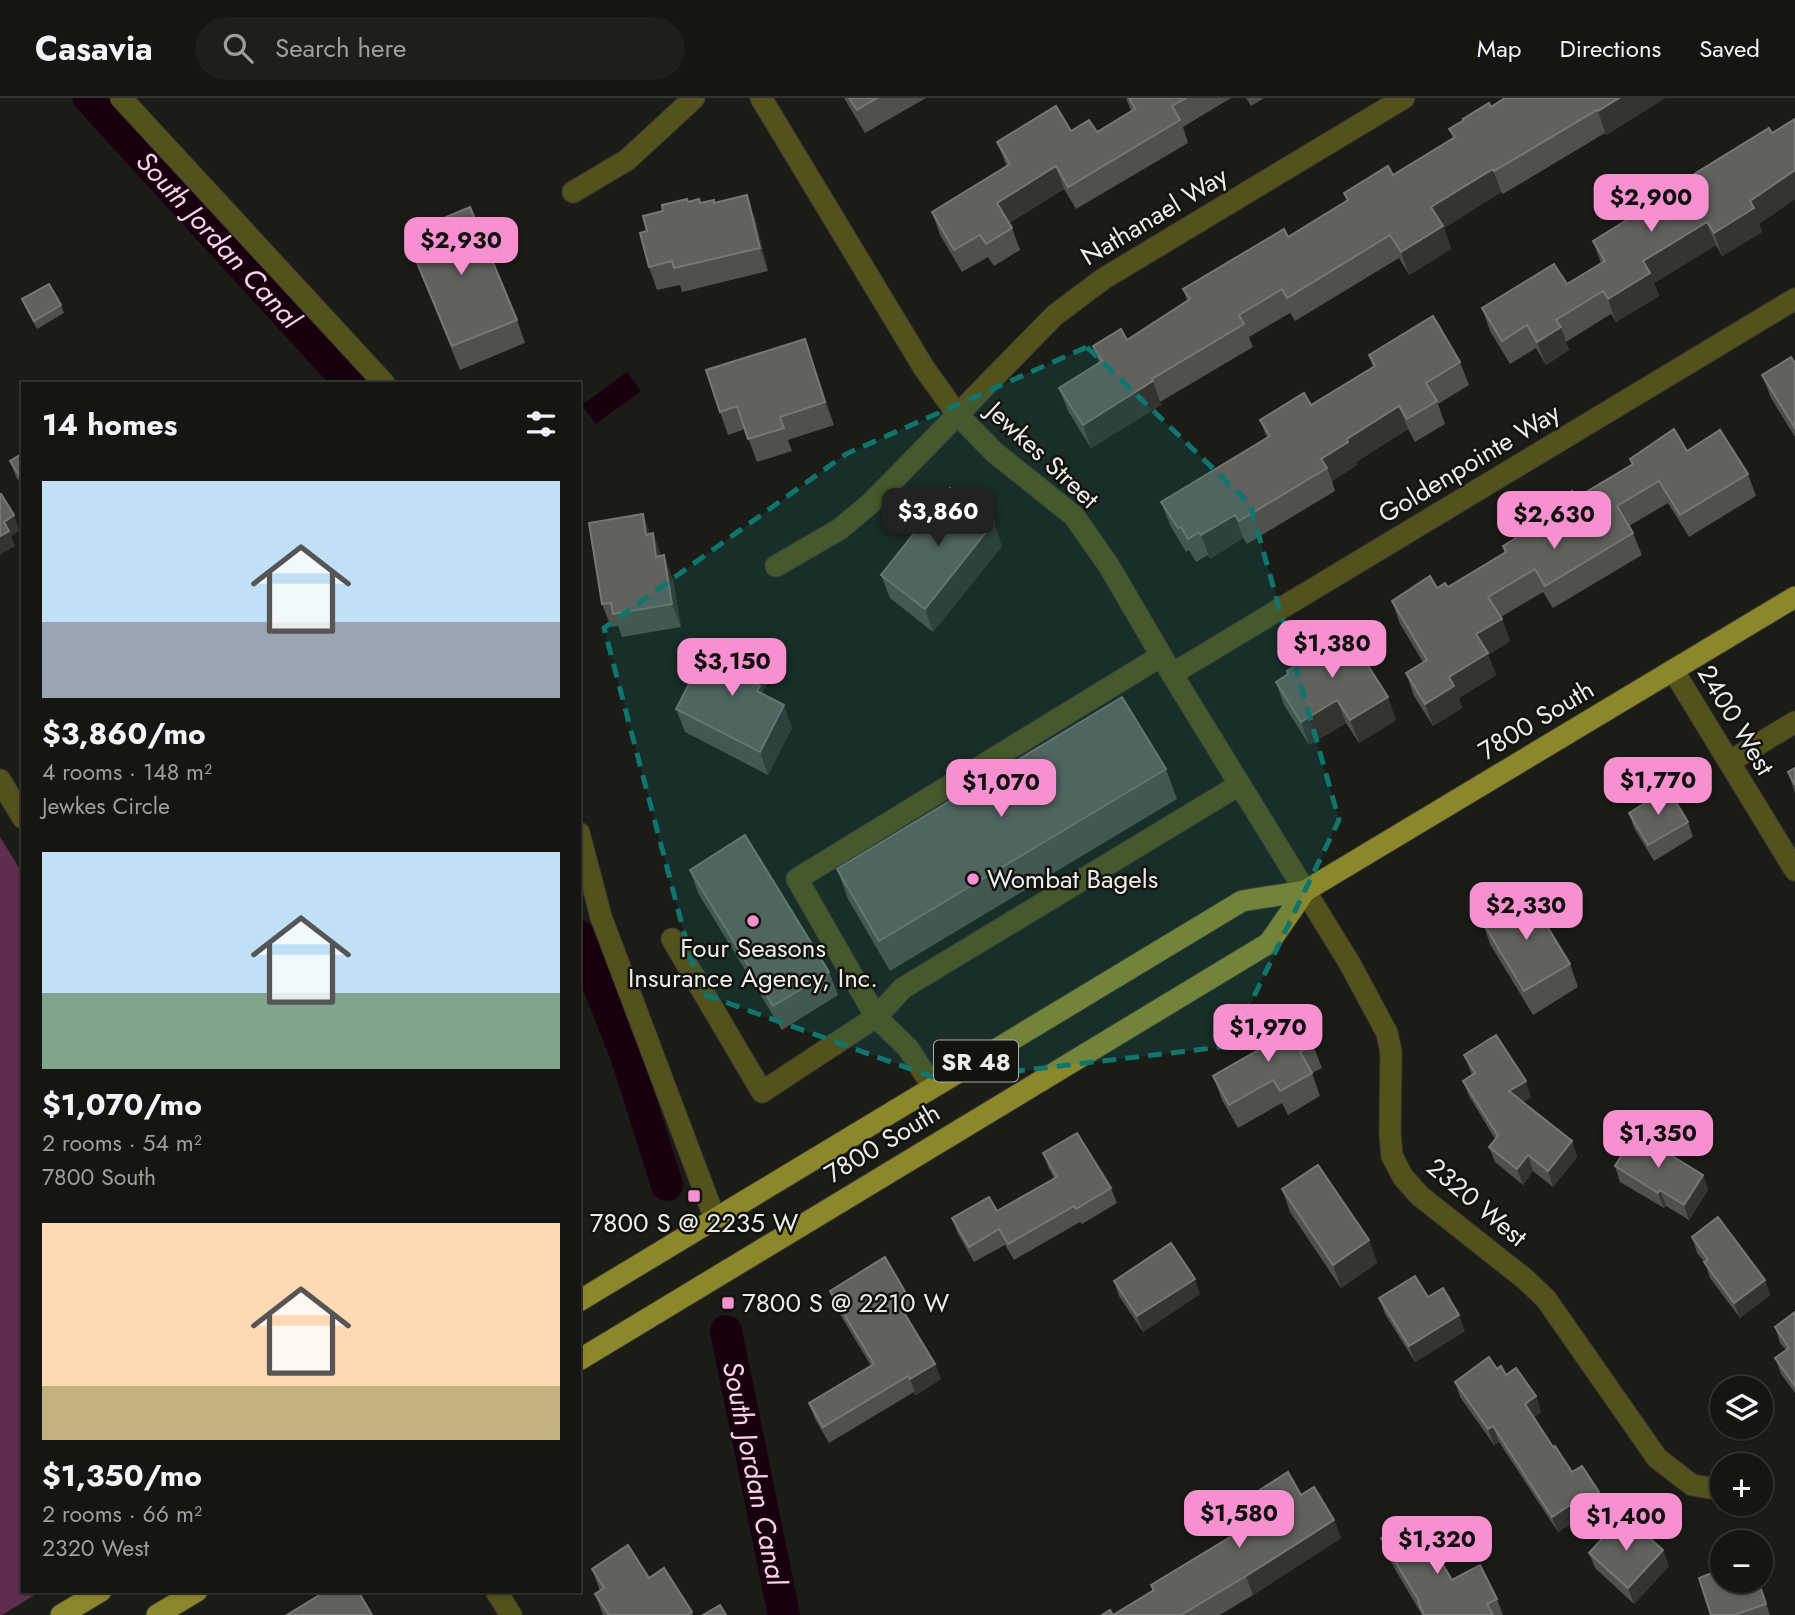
<!DOCTYPE html>
<html lang="en">
<head>
<meta charset="utf-8">
<style>
  :root { --surface:#151511; --page:#1e1e1a; --text:#f1f3f6; --muted:#9d9f9f; --line:#343431; --accent:#f690cf }
  body { margin:0; font-family:Jost,sans-serif; background:var(--page); color:var(--text); height:100vh; display:flex; flex-direction:column; font-size:26px; white-space:nowrap }
  * { box-sizing:border-box; margin:0 }
  p { font-size:23px; color:var(--muted) }
  .icon { flex:none; width:38px; height:38px; fill:none; stroke:currentColor; stroke-width:2; stroke-linecap:round; stroke-linejoin:round }
  .map { position:relative; flex:1; overflow:hidden }
  .drawer { position:absolute; left:21px; top:284px; width:560px; height:1211px; display:flex; flex-direction:column; background:var(--surface); border-radius:0px; box-shadow:0 2px 5px #0004,0 0 0 2px var(--line) }
  .drawer>* { flex:none }
  .buttons { position:absolute; left:1710px; top:1278px; display:grid; gap:14px }
  .buttons a { display:grid; place-items:center; width:63px; height:63px; border-radius:50%; background:var(--surface); box-shadow:0 2px 5px #0004,0 0 0 2px var(--line); font-size:35px }
  .price { position:absolute; translate:-50% -60px; padding:0 16px; border-radius:14px; background:var(--accent); color:#111; font-size:23px; line-height:46px; filter:drop-shadow(0 2px 4px #0008) }
  .price::after { content:''; position:absolute; left:50%; top:42px; width:21px; height:16px; margin-left:-10px; background:inherit; clip-path:polygon(0 0,100% 0,50% 100%) }
  .price.current { background:#222; color:#fff }
  ul { padding:0; list-style:none }
  li { display:grid; align-content:center; gap:14px; height:371px; padding:0 21px }
  li span { display:grid; place-items:center; height:217px; border-radius:0px; color:#555 }
  li>.icon { margin-inline-start:auto }
  span .icon { width:126px; height:126px; fill:#fffc; stroke-width:1 }
  li b { font-size:30px }
  h2 { display:flex; justify-content:space-between; align-items:center; height:84px; padding:0 21px; font-size:30px }
  header { display:flex; align-items:center; gap:42px; box-sizing:border-box; height:98px; padding:0 35px; background:var(--surface); border-bottom:2px solid var(--line) }
  header strong { font-size:33px }
  nav { display:flex; gap:38px; margin-inline-start:auto; font-size:24px }
  .search { width:490px; height:63px; background:var(--page); display:flex; align-items:center; gap:18px; box-sizing:border-box; padding:0 24px; border-radius:38px; color:var(--muted); font-size:26px }
  .map>svg:first-child { display:block }
  .green { fill:#612d4e }
  .water { fill:#18000f }
  .lines { fill:none; stroke-linecap:round; stroke-linejoin:round }
  .canal { stroke:#18000f; stroke-width:32 }
  .minor-casing { stroke:#393934; stroke-width:23 }
  .major-casing { stroke:#393934; stroke-width:23 }
  .minor { stroke:#54521c; stroke-width:21 }
  .major { stroke:#8b882c; stroke-width:21 }
  .wall { fill:#51514c }
  .shaded-wall { fill:#353530 }
  .building { fill:#61615d; stroke:#777773; stroke-width:2 }
  .marked { fill:#0f766e; fill-opacity:0.2; stroke:#0f766e; stroke-width:5; stroke-dasharray:14 9; stroke-linejoin:round }
  .poi-dot { fill:#f690cf; stroke:#13130e; stroke-width:2.5 }
  .labels { text-anchor:middle; dominant-baseline:central; stroke-width:5; stroke-linejoin:round; paint-order:stroke }
  .shield { fill:#13130e; stroke:#ababa7; stroke-width:2 }
  .shield-label { font-size:24px; font-weight:bold; fill:#ecece9 }
  .street-label { font-size:26px; fill:#ecece9; stroke:#13130e }
  .poi-label { font-size:26px; fill:#ecece9; stroke:#13130e; text-anchor:start }
  .water-label { font-size:28px; font-style:italic; fill:#fad2e9; stroke:#13130e }
</style>
</head>
<body>
<header>
<strong>Casavia</strong>
<div class="search"><svg class="icon" aria-label="search" viewBox="0 0 24 24"><circle cx="10" cy="10" r="6"/><path d="M15 15l6 6"/></svg>Search here</div>
<nav><a>Map</a><a>Directions</a><a>Saved</a></nav>
</header>
<div class="map">
<svg width="1795" height="1517" viewBox="0 0 1795 1517">
  <rect width="100%" height="100%" fill="#1c1c17"/>
  <path class="green" d="M0 739 23 776V1493H41L2 1517H0Z"/>
  <path class="water" d="M627 274 641 293 596 326 582 307Z"/>
  <g class="lines">
    <g class="canal">
      <path id="s1" d="M89 0 350 285"/>
      <path d="M579 838 626 957 667 1087"/>
      <path id="s2" d="M726 1233 784 1517"/>
    </g>
    <g class="minor-casing">
      <g id="minor">
        <path d="M121 0 384 285"/>
        <path d="M761 0 924 270 957 316 994 354 1074 418 1109 468 1172 576 1350 866 1387 935 1391 954 1390 1035 1392 1058 1403 1079 1420 1098 1525 1181 1546 1201 1657 1360 1692 1387 1722 1392"/>
        <path d="M573 94 627 62 694 0"/>
        <path d="M776 468 840 431 871 405 1055 217 1103 181 1404 0"/>
        <path d="M1673 572 1795 772"/>
        <path d="M1172 576 1795 201"/>
        <path d="M1729 664 1795 624"/>
        <path d="M0 682 23 720"/>
        <path d="M579 735 601 819 715 1121"/>
        <path d="M672 841 762 994 876 919 797 781 1161 558"/>
        <path d="M933 989 908 950 876 919 903 890 1239 687"/>
        <path d="M496 1493 511 1517"/>
      </g>
    </g>
    <g class="major-casing">
      <g id="major">
        <path d="M579 1203 1242 803 1305 793 1795 499"/>
        <path d="M579 1262 1269 845 1305 793"/>
        <path d="M61 1517 101 1493"/>
        <path d="M157 1517 197 1493"/>
      </g>
    </g>
    <use href="#minor" class="minor"/>
    <use href="#major" class="major"/>
  </g>
  <g class="wall">
    <path d="M844 0H926L865 35Z"/>
    <path d="M1126 0H1231L1183 29 1188 45 1076 111 1064 91 1009 125 1012 130 1020 152 994 168 988 159 962 174 940 137 932 114 1007 69 997 44 1071 33 1097 34 1131 13Z"/>
    <path d="M1246 0H1264L1251 8Z"/>
    <path d="M1505 0H1665L1606 37 1605 35 1503 96 1501 94 1444 130 1451 151 1409 177 1399 160 1295 223 1290 215 1249 239 1253 249 1160 304 1161 307 1091 350 1068 313 1059 290 1099 265 1093 248 1127 242 1187 203 1183 191 1288 139 1347 103 1344 95 1393 77 1453 40 1449 31Z"/>
    <path d="M1795 21V101L1759 126 1762 134 1722 158 1716 147 1654 185 1659 198 1616 224 1611 216 1566 244 1569 252 1546 267 1536 250 1510 266 1490 233 1482 210 1567 186 1601 165 1593 143 1693 81 1691 78 1772 35Z"/>
    <path d="M699 101 701 105H715L755 120 768 173 682 194 680 187 657 192 649 169 647 133 663 113 688 104Z"/>
    <path d="M405 136 517 222 525 245 460 272 414 159Z"/>
    <path d="M22 201 61 207 64 215 37 231 25 209Z"/>
    <path d="M1369 257 1460 264 1469 287 1438 306 1445 326 1415 344 1408 331 1356 364 1357 367 1332 383 1335 393 1247 446 1243 440 1210 461 1208 457 1196 464 1189 452 1186 454 1170 427 1161 404 1267 340 1260 322 1311 307 1373 269Z"/>
    <path d="M813 264 834 327 788 342 792 353 757 364 745 331 728 337 720 314Z"/>
    <path d="M1795 265V339L1771 300 1762 277Z"/>
    <path d="M1687 353 1748 376 1756 398 1689 439 1668 405 1629 428 1633 435 1642 457 1553 510 1543 494 1501 519 1510 543 1488 557 1496 577 1459 600 1462 610 1433 628 1414 598 1406 575 1423 564 1400 526 1392 503 1437 490 1448 489 1505 455 1503 448 1516 441 1514 437 1538 423 1535 415 1576 400 1632 366 1630 361Z"/>
    <path d="M23 355V389L16 379 10 363Z"/>
    <path d="M643 416 650 436 653 435 661 458 673 481 681 529 622 539 618 528 611 529 602 506Z"/>
    <path d="M1002 448 933 534 890 500 881 477Z"/>
    <path d="M1318 545 1396 622 1359 645 1346 625 1309 647 1284 607 1276 584 1288 576 1287 573 1321 552Z"/>
    <path d="M715 571 770 580 762 595 763 597 792 630 768 677 685 634 676 611Z"/>
    <path d="M1795 670V695L1788 674Z"/>
    <path d="M1166 671 1177 701 890 873 848 801 837 771Z"/>
    <path d="M1629 715 1688 724 1693 739 1654 763 1634 730Z"/>
    <path d="M690 772 829 874 838 897 782 932 698 795Z"/>
    <path d="M1482 823 1570 866 1578 889 1533 917 1490 846Z"/>
    <path d="M1288 932 1313 947 1322 970 1312 975 1320 998 1288 1017 1282 1005 1238 1030 1222 1002 1213 978 1265 948 1261 936Z"/>
    <path d="M1464 957 1531 999 1523 1004 1572 1043 1577 1059 1553 1089 1533 1073 1523 1087 1495 1064 1489 1049 1495 1041 1469 998 1463 983 1472 977Z"/>
    <path d="M1043 1055 1111 1090 1117 1105 1082 1126 1080 1124 1014 1162 1005 1147 974 1164 958 1136 952 1120 997 1113 1054 1080 1049 1071Z"/>
    <path d="M1615 1068 1703 1077 1708 1092 1689 1122 1666 1108 1664 1110 1620 1084Z"/>
    <path d="M1282 1091 1369 1142 1377 1165 1341 1190 1290 1114Z"/>
    <path d="M1692 1139 1765 1182 1770 1197 1740 1220 1710 1180 1705 1165 1697 1155Z"/>
    <path d="M1114 1183 1200 1196 1143 1234 1119 1198Z"/>
    <path d="M830 1193 907 1197 913 1212 905 1217 935 1266 941 1281 916 1297 914 1294 829 1345 815 1321 809 1305 871 1268 835 1208Z"/>
    <path d="M1428 1199 1465 1233 1415 1264 1385 1216 1379 1200Z"/>
    <path d="M1795 1214V1295L1781 1276 1775 1260 1786 1252 1780 1245 1775 1229Z"/>
    <path d="M1497 1271 1536 1298 1541 1314 1534 1319 1553 1349 1572 1374 1599 1394 1604 1409 1578 1427 1576 1423 1558 1434 1499 1344 1494 1347 1460 1299 1455 1284Z"/>
    <path d="M1301 1397 1334 1422 1341 1440 1253 1497 1220 1517H1102H1113L1153 1493 1151 1487 1256 1423 1253 1418 1247 1400Z"/>
    <path d="M1381 1440 1452 1482 1497 1501 1503 1517H1422L1389 1461Z"/>
    <path d="M1589 1455 1669 1468 1634 1506 1595 1470Z"/>
    <path d="M592 1471 649 1480 692 1514 693 1517H603L595 1496 600 1493Z"/>
    <path d="M1722 1482H1758L1770 1517H1711Z"/>
  </g>
  <g class="shaded-wall">
    <path d="M1619 0H1665L1606 37 1598 13Z"/>
    <path d="M1056 68 1064 91 1005 127 997 105Z"/>
    <path d="M1493 71 1501 94 1444 130 1451 151 1409 177 1401 154 1431 109Z"/>
    <path d="M1795 72V101L1759 126 1762 134 1722 158 1714 135 1750 103Z"/>
    <path d="M747 97 755 120 768 173 760 150Z"/>
    <path d="M1707 124 1716 147 1654 185 1659 198 1616 224 1608 201 1643 163Z"/>
    <path d="M1561 229 1569 252 1546 267 1537 244Z"/>
    <path d="M805 241 813 264 834 327 825 304Z"/>
    <path d="M1153 283 1161 307 1091 350 1083 327Z"/>
    <path d="M1399 308 1408 331 1356 364 1357 367 1332 383 1327 370 1321 361 1347 341Z"/>
    <path d="M643 416 651 439 646 437Z"/>
    <path d="M14 417 20 433 11 438 15 448 0 457V438L4 424Z"/>
    <path d="M1235 417 1243 440 1210 461 1201 437Z"/>
    <path d="M994 424 1002 448 933 534 925 511Z"/>
    <path d="M653 435 661 459H656Z"/>
    <path d="M664 457 673 481 681 529 672 506Z"/>
    <path d="M1502 521 1510 543 1488 557 1496 577 1459 600 1462 610 1433 628 1425 606 1449 579 1476 536Z"/>
    <path d="M761 557 770 580 762 595 768 611 749 582Z"/>
    <path d="M1388 599 1396 622 1359 645 1350 622Z"/>
    <path d="M1337 602 1346 625 1309 647 1301 624Z"/>
    <path d="M784 607 792 630 768 677 760 654Z"/>
    <path d="M1526 983 1531 999 1515 1009 1509 993Z"/>
    <path d="M1572 1043 1577 1059 1553 1089 1548 1073Z"/>
    <path d="M1528 1057 1533 1073 1523 1087 1517 1071Z"/>
    <path d="M1703 1077 1708 1092 1689 1122 1684 1107Z"/>
    <path d="M1660 1092 1666 1108 1664 1110 1658 1095Z"/>
    <path d="M1369 1142 1377 1165 1341 1190 1333 1167Z"/>
    <path d="M1195 1181 1200 1196 1143 1234 1137 1218Z"/>
    <path d="M1765 1182 1770 1197 1740 1220 1734 1205Z"/>
    <path d="M1459 1217 1465 1233 1415 1264 1409 1248Z"/>
    <path d="M935 1266 941 1281 916 1297 910 1281Z"/>
    <path d="M1536 1298 1541 1314 1530 1322 1525 1306Z"/>
    <path d="M1493 1328 1499 1344 1494 1347 1488 1331Z"/>
    <path d="M1599 1394 1604 1409 1578 1427 1573 1411Z"/>
    <path d="M1570 1407 1576 1423 1558 1434 1552 1419Z"/>
    <path d="M1334 1422 1341 1440 1253 1497 1246 1478Z"/>
    <path d="M1663 1452 1669 1468 1634 1506 1628 1490Z"/>
  </g>
  <g class="building">
    <path d="M849 0H877L857 12Z"/>
    <path d="M1129 0H1186L1172 8 1180 22 1068 89 1056 68 997 105 1012 130 986 146 980 137 954 152 932 114 1010 66 997 44 1056 8 1071 33 1089 22 1097 34 1135 11Z"/>
    <path d="M1505 0H1619L1598 13 1597 12 1494 73 1493 71 1431 109 1443 128 1401 154 1390 137 1287 200 1282 191 1239 217 1244 226 1152 281 1153 283 1083 327 1059 290 1102 263 1093 248 1121 231 1127 242 1190 201 1183 191 1284 131 1288 139 1348 102 1344 95 1388 68 1393 77 1455 39 1449 31 1464 22 1463 21 1489 5 1491 9Z"/>
    <path d="M1795 21V72L1750 103 1754 110 1714 135 1707 124 1643 163 1650 175 1608 201 1603 193 1556 222 1561 229 1537 244 1527 227 1502 243 1482 210 1554 166 1567 186 1605 163 1593 143 1693 81 1691 78 1769 30 1772 35Z"/>
    <path d="M747 97 760 150 674 170 672 163 649 169 640 135 647 133 643 118 663 113 662 107 687 101 688 104 699 101 700 105 714 102V105Z"/>
    <path d="M470 109 517 222 452 248 405 136Z"/>
    <path d="M49 186 61 207 34 223 22 201Z"/>
    <path d="M1433 218 1460 264 1426 285 1437 303 1407 321 1399 308 1347 341 1348 344 1321 361 1327 370 1239 423 1235 417 1201 437 1199 434 1188 441 1181 429 1178 430 1161 404 1270 338 1260 322 1304 295 1311 307 1375 268 1369 257Z"/>
    <path d="M805 241 825 304 780 319 784 330 748 341 737 308 720 314 706 272Z"/>
    <path d="M1791 259 1795 265V330L1762 277Z"/>
    <path d="M1674 331 1687 353 1720 332 1748 376 1680 417 1659 383 1617 408 1633 435 1545 488 1535 471 1488 499 1502 521 1476 536 1488 555 1449 579 1454 588 1425 606 1406 575 1427 562 1392 503 1430 478 1437 490 1445 485 1448 489 1506 454 1503 448 1516 440 1514 437 1540 422 1535 415 1572 393 1576 400 1633 366 1630 361Z"/>
    <path d="M23 355V383L10 363Z"/>
    <path d="M950 390 994 424 925 511 881 477Z"/>
    <path d="M0 396H1L14 417 4 424 9 433 0 438Z"/>
    <path d="M643 416 646 437 653 435 656 459 664 457 672 506 613 516 611 505 602 506 589 425Z"/>
    <path d="M1344 530 1388 599 1350 622 1337 602 1301 624 1276 584 1288 576 1287 573 1322 551 1318 545Z"/>
    <path d="M730 541 761 557 749 582 760 588 757 593 784 607 760 654 676 611 701 563 715 571Z"/>
    <path d="M1122 599 1166 671 879 843 837 771Z"/>
    <path d="M1795 670V687L1788 674Z"/>
    <path d="M1668 691 1688 724 1648 747 1629 715Z"/>
    <path d="M745 737 829 874 773 908 690 772Z"/>
    <path d="M1527 795 1570 866 1524 893 1482 823Z"/>
    <path d="M1282 923 1288 932 1300 924 1313 947 1300 954 1312 975 1280 993 1273 982 1229 1007 1213 978 1267 947 1261 936Z"/>
    <path d="M1496 937 1526 983 1509 993 1572 1043 1548 1073 1528 1057 1517 1071 1489 1049 1498 1038 1463 983 1475 975 1464 957Z"/>
    <path d="M1077 1035 1111 1090 1076 1111 1074 1108 1008 1146 999 1131 969 1149 952 1120 989 1099 997 1113 1057 1079 1043 1055Z"/>
    <path d="M1635 1035 1703 1077 1684 1107 1660 1092 1658 1095 1615 1068Z"/>
    <path d="M1318 1067 1369 1142 1333 1167 1282 1091Z"/>
    <path d="M1718 1119 1765 1182 1734 1205 1704 1164 1708 1162 1692 1139Z"/>
    <path d="M1171 1145 1195 1181 1137 1218 1114 1183Z"/>
    <path d="M885 1159 907 1197 897 1203 935 1266 910 1281 908 1278 823 1329 809 1305 874 1266 830 1193Z"/>
    <path d="M1415 1178 1428 1199 1443 1190 1459 1217 1409 1248 1379 1200Z"/>
    <path d="M1795 1214V1288L1775 1260 1789 1250 1775 1229Z"/>
    <path d="M1489 1259 1497 1271 1501 1268 1506 1277 1516 1270 1536 1298 1525 1306 1553 1349 1555 1348 1572 1374 1582 1368 1599 1394 1573 1411 1570 1407 1552 1419 1493 1328 1488 1331 1455 1284Z"/>
    <path d="M1288 1374 1301 1397 1314 1389 1334 1422 1246 1478 1181 1517H1102L1110 1512 1113 1517 1154 1492 1151 1487 1260 1421 1247 1400Z"/>
    <path d="M1415 1420 1452 1482 1480 1467 1497 1501 1487 1506 1493 1517H1424L1418 1504 1419 1503 1381 1440Z"/>
    <path d="M1621 1420 1640 1437 1642 1433 1663 1452 1628 1490 1589 1455Z"/>
    <path d="M628 1447 649 1480 664 1470 692 1514 687 1517H609L595 1496 604 1490 592 1471Z"/>
    <path d="M1722 1471V1482H1758L1766 1506 1734 1517H1711L1699 1480Z"/>
    <path d="M326 1493H358L372 1517H287Z"/>
    <path d="M720 1507 726 1517H703Z"/>
  </g>
  <path class="marked" d="M1087 249 1250 406 1339 722 1230 948 941 982 700 895 604 530 846 356Z"/>
  <g class="poi-dot">
    <circle cx="973" cy="781" r="7"/>
    <circle cx="753" cy="823" r="7"/>
    <rect x="687" y="1091" width="14" height="14" rx="3.5"/>
    <rect x="721" y="1198" width="14" height="14" rx="3.5"/>
  </g>
  <g class="labels">
    <rect class="shield" x="934" y="942.5" width="84" height="41" rx="5"/>
    <g class="shield-label">
      <text x="976" y="963">SR 48</text>
    </g>
    <g class="street-label">
      <text transform="translate(1154 118) rotate(-31)">Nathanael Way</text>
      <text transform="translate(1043 357) rotate(43)">Jewkes Street</text>
      <text transform="translate(1469 365) rotate(-31)">Goldenpointe Way</text>
      <text transform="translate(1536 622) rotate(-31)">7800 South</text>
      <text transform="translate(1736 622) rotate(59)">2400 West</text>
      <text transform="translate(882 1045) rotate(-31)">7800 South</text>
      <text transform="translate(1477 1104) rotate(40)">2320 West</text>
    </g>
    <g class="poi-label">
      <text x="987" y="781">Wombat Bagels</text>
      <text x="753" y="850" text-anchor="middle">Four Seasons<tspan x="753" dy="30">Insurance Agency, Inc.</tspan></text>
      <text x="694" y="1125" text-anchor="middle">7800 S @ 2235 W</text>
      <text x="742" y="1205">7800 S @ 2210 W</text>
    </g>
    <g class="water-label">
      <text stroke="none"><textPath href="#s1" startOffset="192">South Jordan Canal</textPath></text>
      <text stroke="none"><textPath href="#s2" startOffset="145">South Jordan Canal</textPath></text>
    </g>
  </g>
</svg>
<div class="buttons">
<a><svg class="icon" aria-label="layers" viewBox="0 0 24 24"><path d="M12 4l9 5-9 5-9-5zM3 14l9 5 9-5"/></svg></a>
<a>+</a>
<a>−</a>
</div>
<b class="price" style="left:1651px;top:136px">$2,900</b>
<b class="price" style="left:461px;top:179px">$2,930</b>
<b class="price current" style="left:938px;top:450px">$3,860</b>
<b class="price" style="left:1554px;top:453px">$2,630</b>
<b class="price" style="left:1332px;top:582px">$1,380</b>
<b class="price" style="left:732px;top:600px">$3,150</b>
<b class="price" style="left:1658px;top:719px">$1,770</b>
<b class="price" style="left:1001px;top:721px">$1,070</b>
<b class="price" style="left:1526px;top:844px">$2,330</b>
<b class="price" style="left:1268px;top:966px">$1,970</b>
<b class="price" style="left:1658px;top:1072px">$1,350</b>
<b class="price" style="left:1239px;top:1452px">$1,580</b>
<b class="price" style="left:1626px;top:1455px">$1,400</b>
<b class="price" style="left:1437px;top:1478px">$1,320</b>
<section class="drawer">
<h2>14 homes<svg class="icon" aria-label="filters" viewBox="0 0 24 24"><path d="M4 7h16M4 17h16"/><circle cx="9" cy="7" r="2"/><circle cx="15" cy="17" r="2"/></svg></h2>
<ul>
<li><span style="background:linear-gradient(#bfe0f5 65%,#9aa5b1 0)"><svg class="icon" aria-label="home" viewBox="0 0 24 24"><path d="M3 11l9-7 9 7M6 9v11h12V9"/></svg></span><div><b>$3,860/mo</b><p>4 rooms · 148 m²</p><p>Jewkes Circle</p></div></li>
<li><span style="background:linear-gradient(#bfe0f5 65%,#7fa58c 0)"><svg class="icon" aria-label="home" viewBox="0 0 24 24"><path d="M3 11l9-7 9 7M6 9v11h12V9"/></svg></span><div><b>$1,070/mo</b><p>2 rooms · 54 m²</p><p>7800 South</p></div></li>
<li><span style="background:linear-gradient(#ffd9b3 75%,#c2b280 0)"><svg class="icon" aria-label="home" viewBox="0 0 24 24"><path d="M3 11l9-7 9 7M6 9v11h12V9"/></svg></span><div><b>$1,350/mo</b><p>2 rooms · 66 m²</p><p>2320 West</p></div></li>
</ul>
</section>
</div>
</body>
</html>
